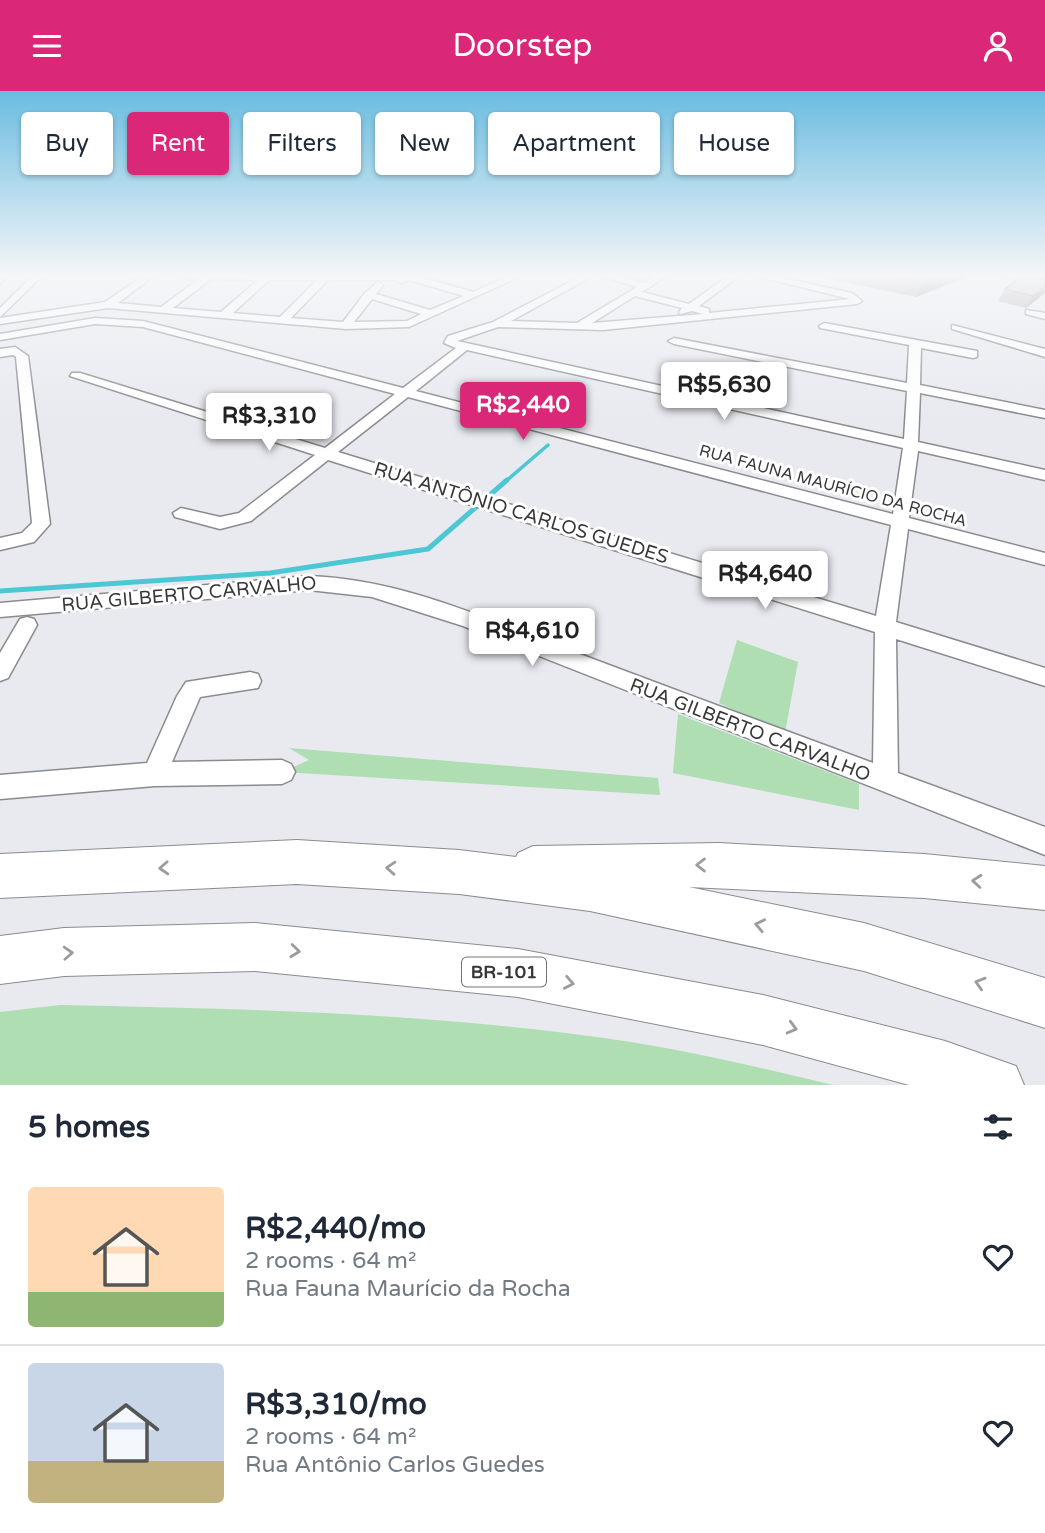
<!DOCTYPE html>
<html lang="en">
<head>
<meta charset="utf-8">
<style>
  :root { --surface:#fff; --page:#f6f6f7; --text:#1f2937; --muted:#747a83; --line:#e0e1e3; --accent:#db2777 }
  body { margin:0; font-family:"Varela Round",sans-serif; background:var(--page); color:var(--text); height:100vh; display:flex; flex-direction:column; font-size:26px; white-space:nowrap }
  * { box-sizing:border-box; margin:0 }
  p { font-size:23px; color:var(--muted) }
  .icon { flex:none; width:38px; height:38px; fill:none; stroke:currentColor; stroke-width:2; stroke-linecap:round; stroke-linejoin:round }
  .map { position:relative; height:994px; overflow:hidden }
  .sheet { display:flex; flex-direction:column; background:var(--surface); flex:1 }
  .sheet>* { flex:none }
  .top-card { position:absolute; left:21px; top:21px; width:1004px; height:63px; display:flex; gap:14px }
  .price { position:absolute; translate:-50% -60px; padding:0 16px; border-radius:7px; background:#fff; color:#222; font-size:23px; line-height:46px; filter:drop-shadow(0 2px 4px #0008) }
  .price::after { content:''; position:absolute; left:50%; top:42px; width:21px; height:16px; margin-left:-10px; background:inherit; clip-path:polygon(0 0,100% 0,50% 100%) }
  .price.on { background:var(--accent); color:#fff }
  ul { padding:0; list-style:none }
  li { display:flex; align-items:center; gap:21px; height:175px; padding:0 28px }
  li+li { border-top:2px solid var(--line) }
  li span { display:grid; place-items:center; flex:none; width:196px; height:140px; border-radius:7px; color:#555 }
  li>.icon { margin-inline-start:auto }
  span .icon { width:84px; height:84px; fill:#fffc; stroke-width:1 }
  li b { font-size:30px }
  h2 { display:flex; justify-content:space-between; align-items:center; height:84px; padding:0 28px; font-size:30px }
  .tag { padding:0 24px; border-radius:7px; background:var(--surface); box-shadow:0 2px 5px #0004; font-size:24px; line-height:63px }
  .tag.on { background:var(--accent); color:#fff }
  header { display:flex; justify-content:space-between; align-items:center; height:91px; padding:0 28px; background:var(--accent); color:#fff; font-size:32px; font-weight:600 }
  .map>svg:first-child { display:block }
  .green { fill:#afdeb2 }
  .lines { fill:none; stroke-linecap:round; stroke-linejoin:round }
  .stream-far1 { stroke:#4dc7d3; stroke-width:3.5 }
  .stream { stroke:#4dc7d3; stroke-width:5 }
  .minor-casing { stroke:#8a8b90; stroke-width:3 }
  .major-casing { stroke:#8a8b90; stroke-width:3 }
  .highway-casing { stroke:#8a8b90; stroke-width:2 }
  .minor { fill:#fff; fill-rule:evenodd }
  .major { fill:#fff; fill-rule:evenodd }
  .highway { fill:#fff; fill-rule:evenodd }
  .wall { fill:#a8a2a4 }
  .shaded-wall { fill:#888486 }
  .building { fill:#c3bcbf; stroke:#888486; stroke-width:2 }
  .oneway { stroke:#9c9c9c }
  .labels { text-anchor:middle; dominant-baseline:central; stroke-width:6; stroke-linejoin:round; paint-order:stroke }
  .far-street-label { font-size:16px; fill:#38383a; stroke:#fff }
  .shield { fill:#fff; stroke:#747475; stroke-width:2 }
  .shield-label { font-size:18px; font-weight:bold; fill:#38383a }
  .street-label { font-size:19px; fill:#38383a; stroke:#fff }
</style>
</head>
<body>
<header><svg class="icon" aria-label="menu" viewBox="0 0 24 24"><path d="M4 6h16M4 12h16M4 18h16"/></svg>Doorstep<svg class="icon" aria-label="person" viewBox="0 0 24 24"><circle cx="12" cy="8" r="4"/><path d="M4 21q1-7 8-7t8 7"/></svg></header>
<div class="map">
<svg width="1045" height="994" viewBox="0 0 1045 994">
  <rect width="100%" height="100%" fill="#e9eaf0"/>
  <g class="green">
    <path d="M737 549 798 571 785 642 719 612Z"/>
    <path d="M678 623 859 693V719L673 682Z"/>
    <path d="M289 657 658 687 660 704 282 681 309 669Z"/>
    <path d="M60 914C251 918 442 922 631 951 699 962 766 978 833 994H0V921Z"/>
  </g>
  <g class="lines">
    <path class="stream-far1" d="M505 391 548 354"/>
    <path class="stream" d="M0 500 270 482 428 458 507 389"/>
    <g class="minor-casing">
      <g id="minor">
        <path d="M32 185H42L0 226V217Z"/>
        <path d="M143 185H154L118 212 161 216 199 188H185L180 185H417L473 201 508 185H521L409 236 346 238 108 217 0 233V227L105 211ZM211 188 258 189 221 221 173 217ZM269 189H317L280 226 233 222ZM328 189H396L401 192 409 189 464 205 430 219 376 203 383 194 378 191 365 202 343 231 291 227ZM372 208 421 223 407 230 354 231Z"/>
        <path d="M581 185H593L511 230 577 232 637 196 601 185H617L644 192 655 185H666L642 201 689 213 728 185H739L699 215 709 218V222L850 208 756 185H773L852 202 862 210 857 213 603 239 498 236 457 250 904 348 907 300 674 253 668 250 674 247 907 292 909 254 820 237 819 235 824 232 977 260V266L973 267 921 257 920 294 1045 319V327L920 302 918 351 1045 379V389L918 360 909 427 1045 462V474L908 438 896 531 1045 577V595L896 548 898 682 1045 736V764L463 535 372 506 309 499 0 526V512L309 485C400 488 485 527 569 559 670 597 772 635 873 672L875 541 328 369 251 430 220 438 175 426 173 422 181 417 220 426 239 422 315 364 70 285 72 282H80L325 357 395 303 143 236 95 233 0 249V243L95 227 143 230 403 297 456 257 444 252 448 245 493 231ZM635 205 682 217 679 221 680 223 692 220 703 223 592 232ZM467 259 903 357 893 423 416 300ZM408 306 891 434 876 525 338 361Z"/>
        <path d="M1002 185H1017L1045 192V198Z"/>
        <path d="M1026 219 1045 222V228L1026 223Z"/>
        <path d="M952 234 1045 258V266L952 238Z"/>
        <path d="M15 256 28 265 50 433 34 451 0 459V447L22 442 32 432 16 266 13 264 0 266V258Z"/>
        <path d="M27 526 34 528 37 534 8 587 0 590V562L20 528Z"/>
        <path d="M250 581 258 583 261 590 258 597 200 606 172 671 282 669 291 673 295 681 291 689 282 693 155 695 0 708V684L147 672 177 605 186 591Z"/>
      </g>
    </g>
    <g class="major-casing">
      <path id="major" d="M0 185H9L0 192Z"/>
    </g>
    <g class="highway-casing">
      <g id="highway">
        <path d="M297 749 459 759 516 766 518 762 533 755 719 752 924 763 1045 775V819L924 807 689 796 864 832 1045 887V937L864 880 590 820 459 803 297 793 0 807V763Z"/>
        <path d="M255 832 518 858 763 904 945 950 1016 975 1024 994H909L763 954 518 906 255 880 64 885 0 893V845L64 837Z"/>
      </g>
    </g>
    <use href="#minor" class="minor"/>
    <use href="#major" class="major"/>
    <use href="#highway" class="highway"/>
  </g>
  <g class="wall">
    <path d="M831 185H969L916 206 830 188Z"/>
    <path d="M1019 185H1045V202L1026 217 998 210 1005 198 1022 186Z"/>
  </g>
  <g class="shaded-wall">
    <path d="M939 185H969L916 206 923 191Z"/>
    <path d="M1045 196V202L1026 217 1033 205Z"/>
  </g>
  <g class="building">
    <path d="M894 185H939L923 191Z"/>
    <path d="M1023 185H1032L1045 188V196L1033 205 1005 198Z"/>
  </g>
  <defs><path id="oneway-chevron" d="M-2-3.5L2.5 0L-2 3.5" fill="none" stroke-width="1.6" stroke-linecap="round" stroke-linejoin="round" transform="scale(1.75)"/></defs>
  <g class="oneway">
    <use href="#oneway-chevron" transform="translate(701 774) rotate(180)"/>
    <use href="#oneway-chevron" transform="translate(164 777) rotate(177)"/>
    <use href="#oneway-chevron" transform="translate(391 777) rotate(-176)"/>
    <use href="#oneway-chevron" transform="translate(977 790) rotate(-175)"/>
    <use href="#oneway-chevron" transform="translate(760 834) rotate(-168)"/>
    <use href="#oneway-chevron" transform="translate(295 860) rotate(6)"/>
    <use href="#oneway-chevron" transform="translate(68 862) rotate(-3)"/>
    <use href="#oneway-chevron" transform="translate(569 892) rotate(11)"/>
    <use href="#oneway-chevron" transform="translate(980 892) rotate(-163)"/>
    <use href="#oneway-chevron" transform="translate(792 937) rotate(15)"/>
  </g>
  <linearGradient id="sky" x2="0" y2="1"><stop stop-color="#6abce0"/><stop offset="0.57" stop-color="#f5f6f8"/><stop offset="1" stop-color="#f5f6f8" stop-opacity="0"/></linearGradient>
  <rect width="1045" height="324" fill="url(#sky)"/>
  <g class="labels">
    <g class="far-street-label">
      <text transform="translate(833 395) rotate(15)">RUA FAUNA MAURÍCIO DA ROCHA</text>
    </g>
    <rect class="shield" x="462" y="866.5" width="84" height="29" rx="5"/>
    <g class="shield-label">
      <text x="504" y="881">BR-101</text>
    </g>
    <g class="street-label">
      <text transform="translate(521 422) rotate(17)">RUA ANTÔNIO CARLOS GUEDES</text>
      <text transform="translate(189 503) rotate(-5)">RUA GILBERTO CARVALHO</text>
      <text transform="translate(750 639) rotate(21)">RUA GILBERTO CARVALHO</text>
    </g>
  </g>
</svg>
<b class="price" style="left:724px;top:331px">R$5,630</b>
<b class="price on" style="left:523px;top:351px">R$2,440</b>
<b class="price" style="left:269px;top:362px">R$3,310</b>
<b class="price" style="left:765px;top:520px">R$4,640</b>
<b class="price" style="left:532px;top:577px">R$4,610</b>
<div class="top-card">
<a class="tag">Buy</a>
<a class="tag on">Rent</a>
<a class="tag">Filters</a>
<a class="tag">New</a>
<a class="tag">Apartment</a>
<a class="tag">House</a>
</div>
</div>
<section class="sheet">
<h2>5 homes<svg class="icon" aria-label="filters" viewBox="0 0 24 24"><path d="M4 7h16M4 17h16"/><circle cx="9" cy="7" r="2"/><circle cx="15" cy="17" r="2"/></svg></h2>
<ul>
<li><span style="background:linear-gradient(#ffd9b3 75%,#8fb573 0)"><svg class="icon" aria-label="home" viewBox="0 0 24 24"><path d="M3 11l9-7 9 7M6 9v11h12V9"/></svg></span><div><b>R$2,440/mo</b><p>2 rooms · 64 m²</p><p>Rua Fauna Maurício da Rocha</p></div><svg class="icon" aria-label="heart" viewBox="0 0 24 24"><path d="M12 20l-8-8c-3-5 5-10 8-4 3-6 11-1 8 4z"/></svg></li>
<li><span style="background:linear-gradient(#c9d6e8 70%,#c2b280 0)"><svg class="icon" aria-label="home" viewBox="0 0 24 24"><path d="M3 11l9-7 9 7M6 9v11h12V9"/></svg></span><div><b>R$3,310/mo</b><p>2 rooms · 64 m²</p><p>Rua Antônio Carlos Guedes</p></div><svg class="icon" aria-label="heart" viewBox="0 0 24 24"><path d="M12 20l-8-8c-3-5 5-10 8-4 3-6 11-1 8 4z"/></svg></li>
</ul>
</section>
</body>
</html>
